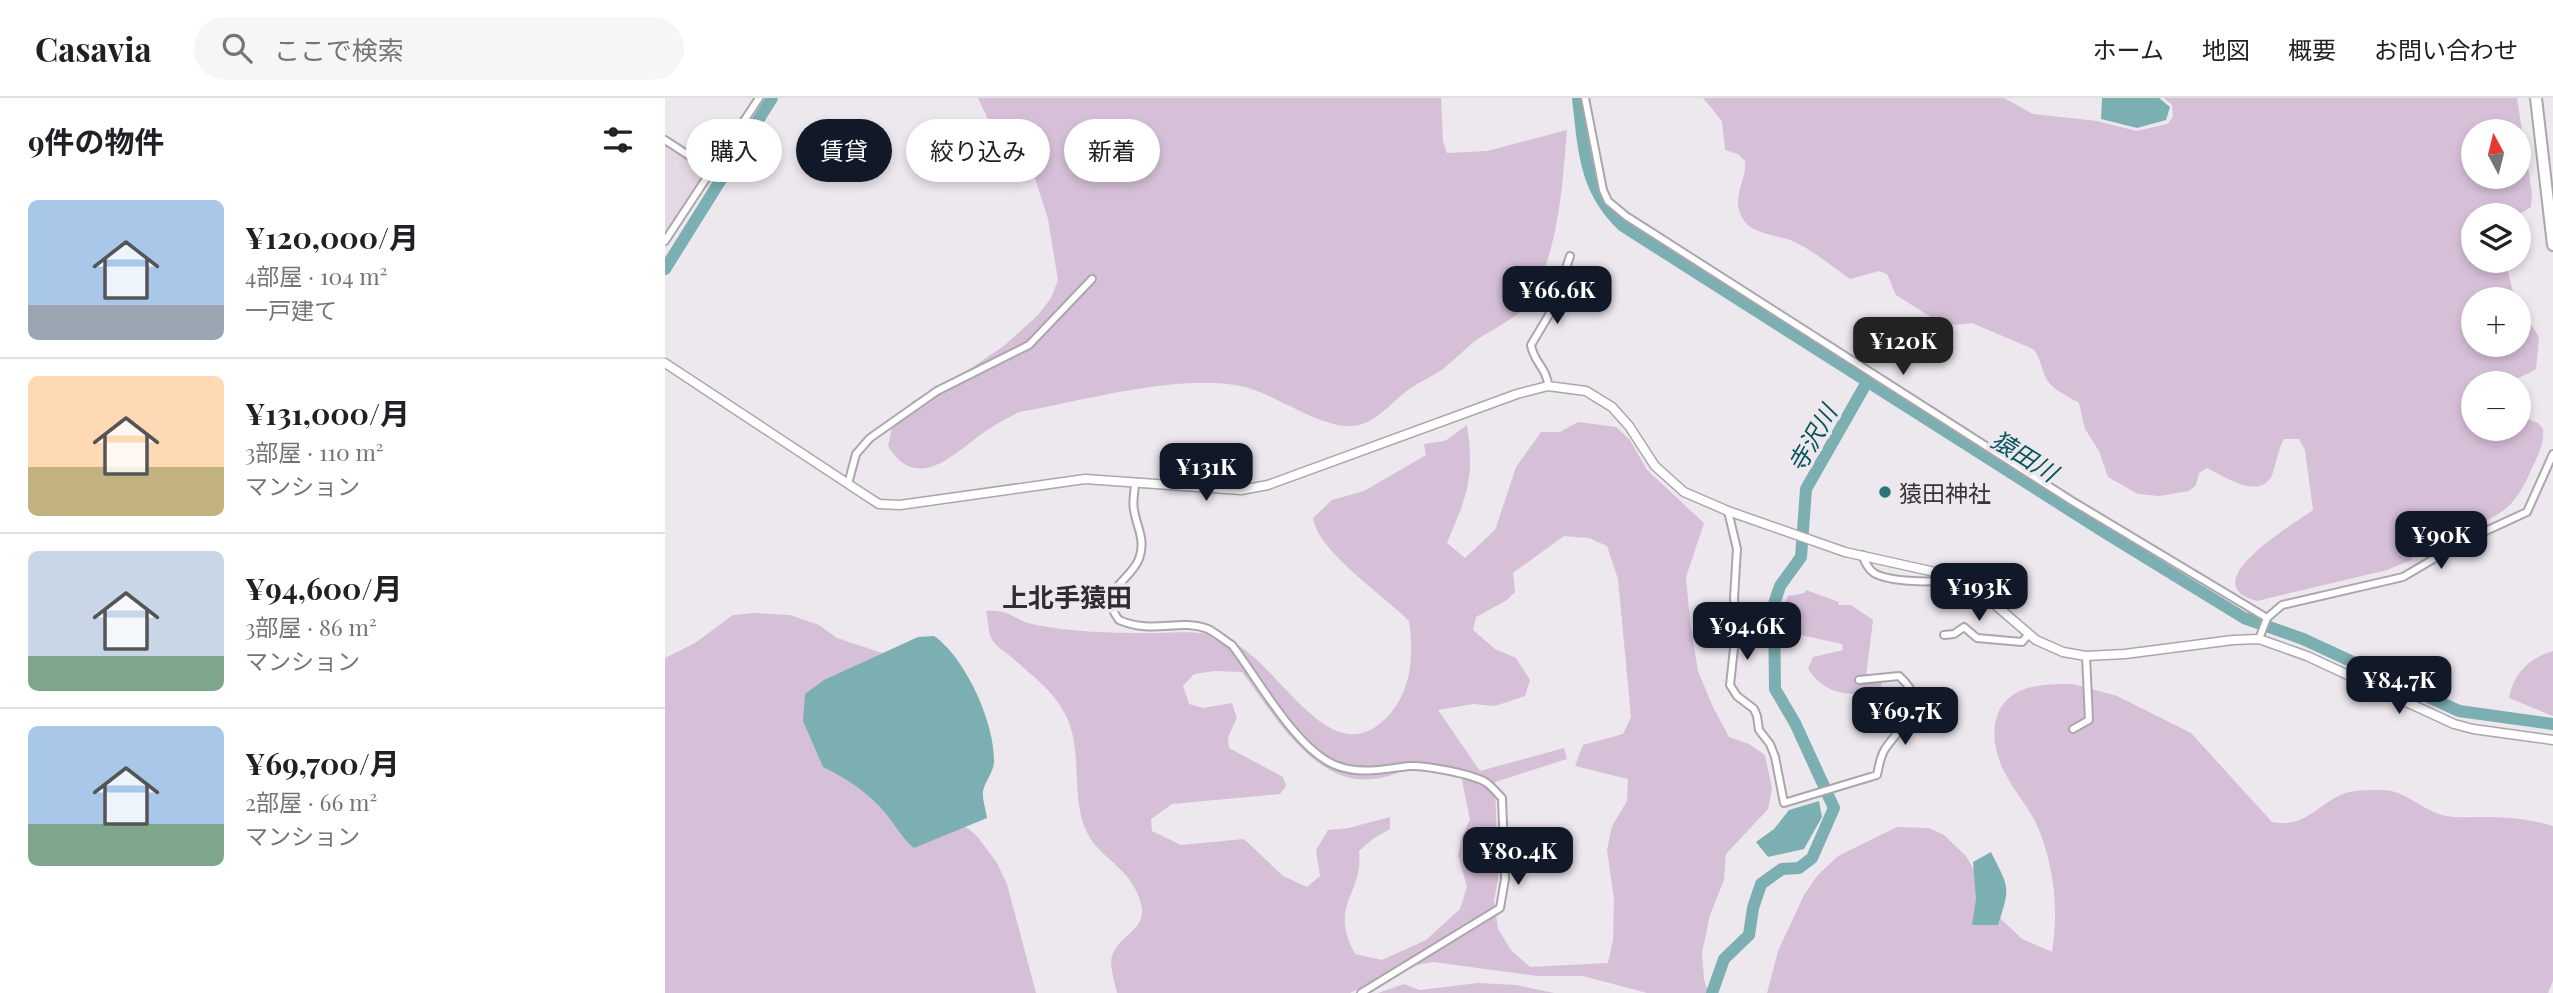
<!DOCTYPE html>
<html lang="ja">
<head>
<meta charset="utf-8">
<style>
  :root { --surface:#fff; --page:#f6f6f6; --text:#202124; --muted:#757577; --line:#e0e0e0; --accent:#111827 }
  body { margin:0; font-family:"Playfair Display","Noto Sans JP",serif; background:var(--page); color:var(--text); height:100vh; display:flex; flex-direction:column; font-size:26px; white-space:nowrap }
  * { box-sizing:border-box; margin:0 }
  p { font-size:23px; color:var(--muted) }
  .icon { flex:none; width:38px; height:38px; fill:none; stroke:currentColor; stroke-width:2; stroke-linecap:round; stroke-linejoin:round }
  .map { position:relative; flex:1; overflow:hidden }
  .side { display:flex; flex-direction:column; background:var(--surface); width:665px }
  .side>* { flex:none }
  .hud { position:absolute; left:21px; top:21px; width:665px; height:63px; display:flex; gap:14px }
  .needle { width:46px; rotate:353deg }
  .controls { position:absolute; left:1796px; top:21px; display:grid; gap:14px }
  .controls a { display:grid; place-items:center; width:70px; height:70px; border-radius:50%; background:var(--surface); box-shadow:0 4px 10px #0003; font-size:35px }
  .price { position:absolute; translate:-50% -60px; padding:0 16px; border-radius:14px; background:var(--accent); color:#fff; font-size:23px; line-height:46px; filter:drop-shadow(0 2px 4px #0008) }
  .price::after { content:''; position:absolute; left:50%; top:42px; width:21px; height:16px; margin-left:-10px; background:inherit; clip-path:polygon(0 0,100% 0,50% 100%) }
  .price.selected { background:#222; color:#fff }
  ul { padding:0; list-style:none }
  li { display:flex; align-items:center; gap:21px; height:175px; padding:0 28px }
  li+li { border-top:2px solid var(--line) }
  li span { display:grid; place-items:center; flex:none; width:196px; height:140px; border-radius:10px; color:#555 }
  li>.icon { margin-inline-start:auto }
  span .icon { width:84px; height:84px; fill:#fffc; stroke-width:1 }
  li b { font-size:30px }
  h2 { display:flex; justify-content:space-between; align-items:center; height:84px; padding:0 28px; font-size:30px }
  .chip { padding:0 24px; border-radius:32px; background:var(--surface); box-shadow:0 4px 10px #0003; font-size:24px; line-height:63px }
  .chip.selected { background:var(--accent); color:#fff }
  header { display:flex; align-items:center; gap:42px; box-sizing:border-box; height:98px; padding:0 35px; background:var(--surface); border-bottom:2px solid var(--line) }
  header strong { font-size:33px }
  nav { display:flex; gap:38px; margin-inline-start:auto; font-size:24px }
  .search { width:490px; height:63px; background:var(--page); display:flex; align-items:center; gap:18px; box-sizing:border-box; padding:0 24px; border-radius:38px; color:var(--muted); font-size:26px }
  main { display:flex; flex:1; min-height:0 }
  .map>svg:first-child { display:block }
  .built { fill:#e4d8e4 }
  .green { fill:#d6c0d8; fill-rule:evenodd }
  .water { fill:#7bafb1 }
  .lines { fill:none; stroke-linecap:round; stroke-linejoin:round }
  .river { stroke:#7bafb1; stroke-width:12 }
  .minor-casing { stroke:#aca6ac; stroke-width:10 }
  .tertiary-casing { stroke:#aca6ac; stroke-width:11 }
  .motorway-casing { stroke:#aca6ac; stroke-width:14 }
  .minor { stroke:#fff; stroke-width:6 }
  .tertiary { stroke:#fff; stroke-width:8 }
  .motorway { stroke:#fff; stroke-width:10 }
  .poi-dot { fill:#2b7579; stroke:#ede7ee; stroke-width:2.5 }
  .labels { text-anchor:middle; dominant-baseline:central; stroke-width:7; stroke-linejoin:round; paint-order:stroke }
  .poi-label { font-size:23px; fill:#383538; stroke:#ede7ee; text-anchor:start }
  .water-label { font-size:24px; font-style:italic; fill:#065559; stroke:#ede7ee }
  .quarter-label { font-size:26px; font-weight:bold; fill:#302c31; stroke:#ede7ee }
</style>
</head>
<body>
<header>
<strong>Casavia</strong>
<div class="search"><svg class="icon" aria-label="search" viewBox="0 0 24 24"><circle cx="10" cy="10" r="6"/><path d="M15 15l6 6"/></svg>ここで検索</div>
<nav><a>ホーム</a><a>地図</a><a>概要</a><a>お問い合わせ</a></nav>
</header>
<main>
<section class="side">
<h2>9件の物件<svg class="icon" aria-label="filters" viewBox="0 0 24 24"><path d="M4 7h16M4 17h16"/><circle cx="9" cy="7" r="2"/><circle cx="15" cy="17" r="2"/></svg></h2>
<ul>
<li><span style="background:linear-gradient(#a9c7e8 75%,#9aa5b1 0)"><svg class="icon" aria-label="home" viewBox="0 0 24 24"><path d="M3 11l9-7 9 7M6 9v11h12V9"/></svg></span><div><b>¥120,000/月</b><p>4部屋 · 104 m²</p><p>一戸建て</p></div></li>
<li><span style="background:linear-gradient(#ffd9b3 65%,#c2b280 0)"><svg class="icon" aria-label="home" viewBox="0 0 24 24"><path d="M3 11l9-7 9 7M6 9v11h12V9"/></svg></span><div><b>¥131,000/月</b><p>3部屋 · 110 m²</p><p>マンション</p></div></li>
<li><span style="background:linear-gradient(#c9d6e8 75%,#7fa58c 0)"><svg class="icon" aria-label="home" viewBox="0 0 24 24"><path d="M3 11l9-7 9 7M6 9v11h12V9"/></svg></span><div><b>¥94,600/月</b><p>3部屋 · 86 m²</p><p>マンション</p></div></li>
<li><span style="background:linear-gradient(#a9c7e8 70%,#7fa58c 0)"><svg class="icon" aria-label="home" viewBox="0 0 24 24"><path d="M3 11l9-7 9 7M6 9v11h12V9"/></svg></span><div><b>¥69,700/月</b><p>2部屋 · 66 m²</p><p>マンション</p></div></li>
</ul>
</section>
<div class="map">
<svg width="1888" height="895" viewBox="0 0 1888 895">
  <rect width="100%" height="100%" fill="#ede7ee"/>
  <path class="built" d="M0 46 41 72 0 137Z"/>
  <g class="green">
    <path d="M313 0H776L778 43 782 55 822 53 902 32C897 90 894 156 862 207 854 219 823 234 810 243 799 252 789 262 778 271 768 278 756 283 746 290 726 303 710 329 684 328 650 327 614 298 580 289 516 274 419 303 354 314 340 321 328 328 315 337 286 359 251 394 223 348L227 329 248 303 302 273 340 247 373 217 386 200 393 182 383 121 368 74 327 30Z"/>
    <path d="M1038 0H1339L1368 16 1432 23 1472 33 1502 26 1508 19 1507 7 1499 0H1852L1867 95 1866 109 1853 117H1808V124L1802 125 1796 131V138L1808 143V163H1840L1850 201H1808V247H1853V206L1874 239 1871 271C1851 284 1831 285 1808 285V331H1853V318L1873 325 1878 331C1879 345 1874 356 1868 368 1847 418 1833 416 1787 438L1777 439 1743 414 1736 415 1735 430 1750 454 1746 462 1722 472 1592 503C1526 486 1629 426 1648 412L1640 352 1634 341H1619C1612 353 1612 365 1607 377 1595 403 1558 378 1542 370L1534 375 1531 387 1524 393 1494 398 1473 396 1443 379 1434 353 1420 331 1414 305C1403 298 1389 293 1382 282 1376 272 1376 259 1368 251L1307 225 1280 228 1231 197 1222 176 1214 173 1185 181C1166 168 1146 150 1125 142 1108 136 1082 136 1075 115 1068 96 1082 81 1080 63L1073 56 1060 52 1057 23ZM1808 33H1853V79H1808Z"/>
    <path d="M913 324 951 329 965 342 982 372 1039 425 1021 479 1025 524 1033 573 1048 609 1064 639 1084 646 1100 657 1107 691 1103 711 1061 756 1059 782 1045 817 1037 855 1039 881 1043 895H982L918 878H873L768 864 736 870 685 895H452C450 885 444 868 447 858 453 837 483 832 476 806 466 767 432 761 420 730 405 693 419 652 400 616 388 592 365 576 345 558 339 553 329 547 326 540 323 532 323 521 321 513 347 511 349 523 371 527 407 534 446 535 483 535 510 535 536 531 562 541 614 562 665 681 723 618 747 592 749 556 744 523 719 497 653 454 648 420L667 402 699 393 761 357 759 346 780 343 802 327C810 381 802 397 782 445L800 460 830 432 851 369 876 334H895ZM899 438 924 440 942 448 953 481 966 619 958 636 918 647 910 668 963 681 962 703 947 728 942 752 949 801 948 842 943 865 865 869 846 852 833 831 829 803 833 781 830 684 902 661 899 650 815 673 773 612 808 606 830 608 860 598 865 582 851 560 830 551 808 532 811 519 842 502 850 494 848 475ZM550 573 577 574C621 633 667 719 753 664L795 672 805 722 797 738 793 757 802 789 795 811 761 842 717 862 690 856C663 805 699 797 694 753L709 740 725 731V719L683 730 663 732 651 752 655 778 642 789 618 778 579 741 516 747 487 733 486 721 507 706 615 696 621 688 618 679 564 650 563 639 572 620 567 605 538 610 524 606 518 588 529 576Z"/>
    <path d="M1141 492 1174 504 1173 507H1186L1208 522 1201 578 1218 576 1216 590C1187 601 1160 597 1143 571L1148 559 1178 552 1177 546 1136 537 1122 527 1118 510 1123 498 1140 495Z"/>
    <path d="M89 515 125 517 154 527 172 540 226 558 274 707 312 738 332 765 342 786 371 895H0V560L30 545 68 517Z"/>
    <path d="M1888 553V618L1844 600C1848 576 1864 560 1888 553Z"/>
    <path d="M1408 586 1452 598 1526 635 1607 724C1645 732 1657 697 1690 693 1702 692 1721 690 1733 695 1750 702 1763 714 1781 718 1793 720 1807 719 1819 719 1843 719 1865 721 1888 728V883L1883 895H1102L1113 853 1139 797 1152 778 1173 758 1232 729 1264 730 1279 737 1301 758 1336 821 1357 841 1387 854C1394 811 1389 767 1372 727 1364 710 1350 694 1341 677 1324 647 1322 604 1360 591 1375 586 1392 586 1408 586Z"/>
    <path d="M813 885 851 887 889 895H713L739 886 755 892Z"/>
  </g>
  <g class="water">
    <path d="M1437 0H1494L1505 9 1501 22 1472 30 1436 21Z"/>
    <path d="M269 538C300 559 330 625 329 663 329 674 320 683 318 693 317 701 321 712 322 720L249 750C235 738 229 724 217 711 201 693 179 679 158 669L138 623 140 596 159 582 253 539Z"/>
    <path d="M1154 703 1157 719 1139 751 1103 759 1091 744 1109 731 1124 712Z"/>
    <path d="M1326 754C1344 791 1346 787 1333 827H1307L1311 801 1308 764Z"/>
  </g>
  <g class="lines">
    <g class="river">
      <path d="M913 0C919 51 919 91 958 128L1439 434 1579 520 1638 541 1794 613 1888 626"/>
      <path d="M0 171 107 0"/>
      <path d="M1047 895 1059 861 1084 837 1088 810 1096 786 1117 771 1134 770 1147 760 1169 710 1130 625 1110 591 1109 506 1115 488 1136 459 1141 391 1202 284"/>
    </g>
    <g class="minor-casing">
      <g id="minor">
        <path d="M920 0 938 92 943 103 961 118 1407 403 1602 520"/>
        <path d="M0 42 46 72"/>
        <path d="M0 143 94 0"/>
        <path d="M883 288C883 272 868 263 866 247L888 210 905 158"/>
        <path d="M470 384C470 393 467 403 469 412 472 430 481 442 474 461 465 484 431 492 454 522 489 537 513 520 543 531 551 535 559 542 567 547 593 581 631 651 670 667 695 677 719 671 744 668 760 667 808 676 822 685 827 689 832 695 837 700L840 781 835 810 696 895"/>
        <path d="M183 386 191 356 205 340 272 293 364 247 427 181"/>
        <path d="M1063 413 1072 451 1069 500 1071 532 1065 587 1072 598 1089 611 1092 618 1094 632 1105 646 1110 659 1119 705 1212 677C1214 668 1215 659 1220 651 1238 624 1268 609 1234 578L1194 582"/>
        <path d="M1197 457C1200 464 1203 471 1209 475 1222 483 1273 487 1285 479"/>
        <path d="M1279 537 1289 536 1299 529 1312 540 1357 544 1364 536"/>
        <path d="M1594 541 1602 520 1617 507 1738 479 1799 443 1862 414 1888 356"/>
        <path d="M1408 631 1424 622 1421 558"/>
      </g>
    </g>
    <g class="tertiary-casing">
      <path id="tertiary" d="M0 265 200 397 214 406 235 407 420 381 576 392 603 387 852 296 883 288 921 293 947 309 964 328 990 368 1019 394 1063 413 1180 454 1279 476 1313 492 1371 542 1398 554 1421 558 1460 556 1568 542 1594 541 1642 558 1789 626 1808 631 1888 642"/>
    </g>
    <g class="motorway-casing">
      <path id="motorway" d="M1871 0 1888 147"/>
    </g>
    <use href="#minor" class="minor"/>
    <use href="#tertiary" class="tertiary"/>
    <use href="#motorway" class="motorway"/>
  </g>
  <circle class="poi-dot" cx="1220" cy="394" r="7"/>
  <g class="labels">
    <g class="poi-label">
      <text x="1234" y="394">猿田神社</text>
    </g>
    <g class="water-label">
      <text transform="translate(1146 340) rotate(-60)">寺沢川</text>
      <text transform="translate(1360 357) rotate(32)">猿田川</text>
    </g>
    <g class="quarter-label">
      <text x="402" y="498">上北手猿田</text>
    </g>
  </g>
</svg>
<div class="controls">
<a><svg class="needle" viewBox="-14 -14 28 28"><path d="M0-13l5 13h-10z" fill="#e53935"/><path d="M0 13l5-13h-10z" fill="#757577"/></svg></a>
<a><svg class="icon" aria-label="layers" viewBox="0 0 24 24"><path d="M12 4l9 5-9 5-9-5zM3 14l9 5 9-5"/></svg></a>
<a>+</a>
<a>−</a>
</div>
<b class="price" style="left:892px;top:228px">¥66.6K</b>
<b class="price selected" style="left:1238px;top:279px">¥120K</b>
<b class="price" style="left:541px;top:405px">¥131K</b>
<b class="price" style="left:1776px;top:473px">¥90K</b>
<b class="price" style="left:1314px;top:525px">¥193K</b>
<b class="price" style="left:1082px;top:564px">¥94.6K</b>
<b class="price" style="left:1734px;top:618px">¥84.7K</b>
<b class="price" style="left:1240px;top:649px">¥69.7K</b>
<b class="price" style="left:853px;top:789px">¥80.4K</b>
<div class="hud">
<a class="chip">購入</a>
<a class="chip selected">賃貸</a>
<a class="chip">絞り込み</a>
<a class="chip">新着</a>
</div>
</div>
</main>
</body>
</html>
